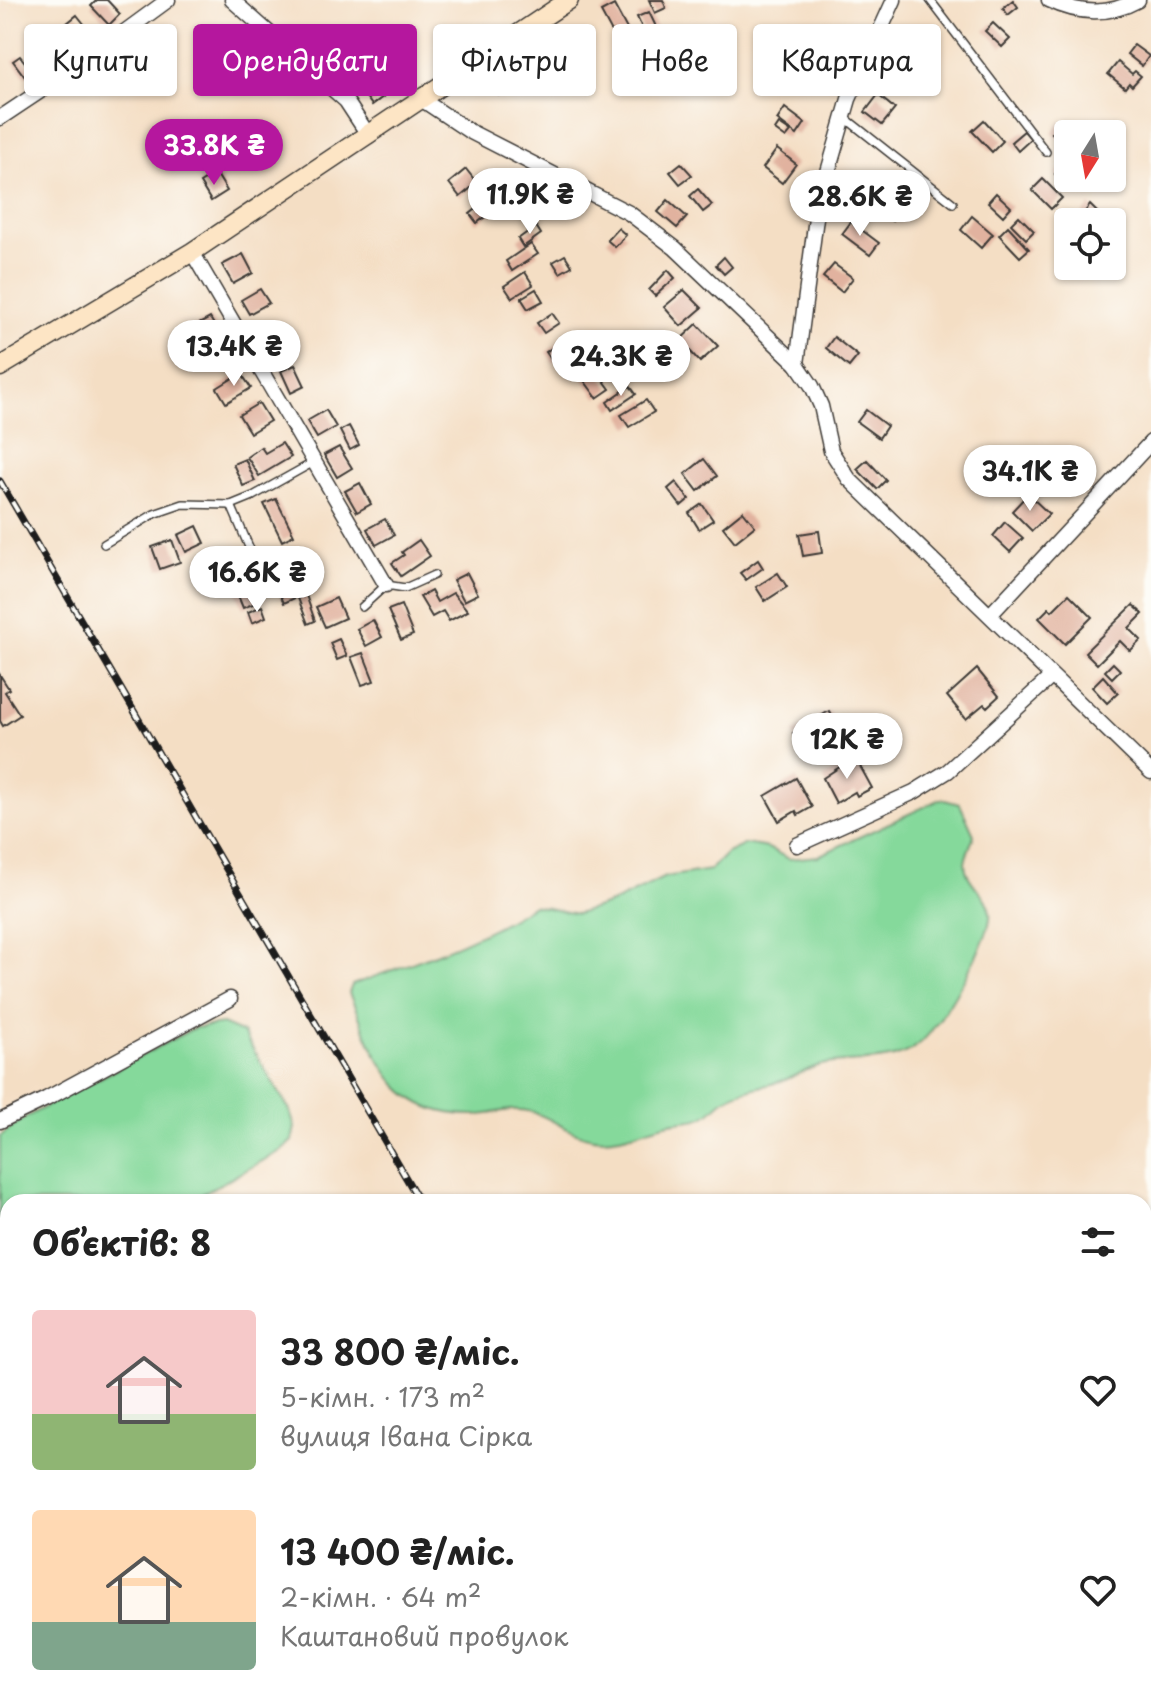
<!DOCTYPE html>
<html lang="uk">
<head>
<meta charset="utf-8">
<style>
  :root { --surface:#fff; --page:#f6f6f6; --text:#222; --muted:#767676; --accent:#b5179e }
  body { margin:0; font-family:"Playpen Sans",sans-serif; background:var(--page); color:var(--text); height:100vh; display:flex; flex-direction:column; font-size:30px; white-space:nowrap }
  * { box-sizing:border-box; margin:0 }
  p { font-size:26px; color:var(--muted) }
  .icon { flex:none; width:44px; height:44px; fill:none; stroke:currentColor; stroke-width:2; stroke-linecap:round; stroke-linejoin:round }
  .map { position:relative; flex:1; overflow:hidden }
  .drawer { position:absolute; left:0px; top:1194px; width:1152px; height:512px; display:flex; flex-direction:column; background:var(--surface); border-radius:24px 24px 0 0; box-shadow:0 2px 6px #0004 }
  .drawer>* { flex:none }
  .guide { position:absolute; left:24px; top:24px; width:1104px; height:72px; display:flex; gap:16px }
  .needle { width:52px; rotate:191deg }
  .fabs { position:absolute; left:1054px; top:120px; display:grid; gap:16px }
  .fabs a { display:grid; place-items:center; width:72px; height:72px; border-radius:8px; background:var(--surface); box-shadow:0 2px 6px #0004; font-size:40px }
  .price { position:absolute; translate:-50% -68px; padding:0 18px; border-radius:28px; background:#fff; color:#222; font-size:26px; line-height:52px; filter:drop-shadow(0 2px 4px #0008) }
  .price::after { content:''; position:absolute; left:50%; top:48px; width:24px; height:18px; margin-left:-12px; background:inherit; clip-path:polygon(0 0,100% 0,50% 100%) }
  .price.current { background:var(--accent); color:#fff }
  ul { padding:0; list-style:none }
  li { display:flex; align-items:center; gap:24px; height:200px; padding:0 32px }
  li span { display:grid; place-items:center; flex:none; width:224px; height:160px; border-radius:8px; color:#555 }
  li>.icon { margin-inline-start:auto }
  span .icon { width:96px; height:96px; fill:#fffc; stroke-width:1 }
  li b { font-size:34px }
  h2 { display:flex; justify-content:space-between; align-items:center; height:96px; padding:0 32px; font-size:34px }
  .pill { padding:0 28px; border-radius:8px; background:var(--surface); box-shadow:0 2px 6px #0004; font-size:28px; line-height:72px }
  .pill.current { background:var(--accent); color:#fff }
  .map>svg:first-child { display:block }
  .green { fill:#85d99b; stroke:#507a5c; stroke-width:2 }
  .building { fill:#e1b29f }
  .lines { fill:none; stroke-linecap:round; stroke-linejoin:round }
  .lane-casing { stroke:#3c3935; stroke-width:10 }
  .street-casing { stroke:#3c3935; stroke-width:17 }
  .secondary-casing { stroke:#3c3935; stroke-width:21 }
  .lane { stroke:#fff; stroke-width:7 }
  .street { stroke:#fff; stroke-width:14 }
  .secondary { stroke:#fde5c5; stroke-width:18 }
  .rail-casing { stroke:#1c1c1c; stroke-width:7 }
  .rail { stroke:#fdfcf7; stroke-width:4; stroke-dasharray:12; stroke-linecap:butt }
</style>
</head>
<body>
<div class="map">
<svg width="1151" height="1706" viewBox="0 0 1151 1706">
  <rect width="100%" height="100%" fill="#fdfcf7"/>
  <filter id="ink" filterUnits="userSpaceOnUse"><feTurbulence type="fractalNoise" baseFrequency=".0125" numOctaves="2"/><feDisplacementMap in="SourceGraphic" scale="16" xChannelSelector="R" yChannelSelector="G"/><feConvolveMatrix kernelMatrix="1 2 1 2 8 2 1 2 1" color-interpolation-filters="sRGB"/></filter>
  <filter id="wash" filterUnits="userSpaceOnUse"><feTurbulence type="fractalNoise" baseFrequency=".006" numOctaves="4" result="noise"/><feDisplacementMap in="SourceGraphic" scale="32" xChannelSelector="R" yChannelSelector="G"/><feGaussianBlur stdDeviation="1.8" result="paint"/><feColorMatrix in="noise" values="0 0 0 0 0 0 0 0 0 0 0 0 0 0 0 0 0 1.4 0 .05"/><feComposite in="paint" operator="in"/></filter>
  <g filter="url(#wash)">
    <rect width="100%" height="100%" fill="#f4dec4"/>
    <g class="green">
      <path d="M941 799 960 804 974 835C972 843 965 856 965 864 966 883 987 893 990 912 994 935 944 1015 928 1035 900 1070 857 1057 821 1065 809 1068 798 1075 787 1079 767 1087 742 1088 724 1100 717 1105 712 1112 705 1116 696 1122 681 1120 670 1123 644 1128 621 1142 593 1138 567 1134 547 1112 520 1110 506 1108 492 1115 478 1115 393 1118 377 1058 349 993L352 985C413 962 478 942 533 905L577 914 614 902 665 877 710 870 727 853 746 844 768 848 789 859 818 856Z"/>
      <path d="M222 1024 243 1033 289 1109 295 1127 292 1141 279 1152 187 1202H8V1300L0 1304V1136L26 1117 194 1028Z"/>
    </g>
    <g id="blocks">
      <g class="building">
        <path d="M97 0H107L120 14 109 25 91 6Z"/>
        <path d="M649 0H663L666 8 655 13Z"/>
        <path d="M1013 0 1018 7 1008 15 1003 8Z"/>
        <path d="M614 5 628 31 615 38 601 12Z"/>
        <path d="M649 12 659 33 647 39 637 17Z"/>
        <path d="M77 15 93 35 82 44 66 24Z"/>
        <path d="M993 23 1010 39 1002 47 985 31Z"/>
        <path d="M63 25 78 43 69 50 54 32Z"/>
        <path d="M1134 45 1149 56 1142 66 1127 54Z"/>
        <path d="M20 56 32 71 25 77 13 61Z"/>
        <path d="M523 60 536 83 527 88 514 65Z"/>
        <path d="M1118 62 1132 74 1135 71 1141 76 1132 86 1129 83 1125 88 1108 74Z"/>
        <path d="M503 70 512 87 499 95 489 78Z"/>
        <path d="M376 71 391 91 372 105 357 85Z"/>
        <path d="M562 78 567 87 555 94 550 85Z"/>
        <path d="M878 95 895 109 882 125 865 112Z"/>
        <path d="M785 108 805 123 797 135 777 120Z"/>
        <path d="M984 120 1003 141 992 152 972 131Z"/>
        <path d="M1062 122 1075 134H1068V147L1052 133Z"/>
        <path d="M779 124 791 132 786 138 775 130Z"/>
        <path d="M1024 131 1031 139 1018 151 1011 142Z"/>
        <path d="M777 149 796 164 782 183 763 168Z"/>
        <path d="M681 163 692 175 680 184 670 172Z"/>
        <path d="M1064 165 1068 169V178H1077L1080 182 1071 190 1055 174Z"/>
        <path d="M466 169 477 183 460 197 449 183Z"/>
        <path d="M216 173 227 191 211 201 200 183Z"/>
        <path d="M1043 179 1062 198 1051 209 1032 190Z"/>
        <path d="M871 187 901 209 892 221 862 198Z"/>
        <path d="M698 189 712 205 703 212 690 196Z"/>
        <path d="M996 193 1011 207 1003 216 988 202Z"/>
        <path d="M490 198 498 207 477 223 470 214Z"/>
        <path d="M668 200 687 217 677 228 658 212Z"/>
        <path d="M859 202 866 206 859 218 852 214Z"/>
        <path d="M1090 205 1107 222H1087L1081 217Z"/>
        <path d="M972 216 993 234 981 248 961 230Z"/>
        <path d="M1019 216 1034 231 1026 239 1011 224Z"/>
        <path d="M851 222 879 243 870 255 842 234Z"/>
        <path d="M536 226 541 234 523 247 518 239Z"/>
        <path d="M1008 226 1029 249 1020 257 999 235Z"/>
        <path d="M618 228 626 235 615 247 607 240Z"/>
        <path d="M531 244 538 254 512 271 506 261Z"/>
        <path d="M243 254 253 273 233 284 222 265Z"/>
        <path d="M565 255 572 266 560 273 553 262Z"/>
        <path d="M724 257 732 267 724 274 716 265Z"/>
        <path d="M834 264 853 278 842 292 823 277Z"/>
        <path d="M668 270 675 278 655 296 649 290Z"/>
        <path d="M525 272 533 285 512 298 504 286Z"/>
        <path d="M260 289 269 303 249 314 241 300Z"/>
        <path d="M536 289 543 301 528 309 521 298Z"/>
        <path d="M684 290 702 308 681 326 664 307Z"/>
        <path d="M552 313 559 323 544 333 537 323Z"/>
        <path d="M210 318 216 328 192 341 186 331Z"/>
        <path d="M697 324 718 346 700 362 680 340Z"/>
        <path d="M282 326 292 345 272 355 262 337Z"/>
        <path d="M569 336 576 346 553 362 546 352Z"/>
        <path d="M834 337 858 356 849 367 826 348Z"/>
        <path d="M223 342 231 356 206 369 198 355Z"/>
        <path d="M295 365 305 386 291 393 281 371Z"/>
        <path d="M596 370 610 389 597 398 583 379Z"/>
        <path d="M241 373 251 388 226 403 217 388Z"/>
        <path d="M630 386 636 394 612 410 607 402Z"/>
        <path d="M646 400 654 412 629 427 621 415Z"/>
        <path d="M259 403 270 421 250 433 239 415Z"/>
        <path d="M326 410 336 427 317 438 307 421Z"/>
        <path d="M866 410 887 426 879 438 857 422Z"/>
        <path d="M349 426 359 445 350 450 340 431Z"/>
        <path d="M282 443 291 457 259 476 247 457 261 447 265 453Z"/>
        <path d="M339 447 352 468 337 477 324 455Z"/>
        <path d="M1072 455 1085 467 1081 472 1088 478 1071 495 1052 478Z"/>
        <path d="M245 459 255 481 243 486 233 464Z"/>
        <path d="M704 459 717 476 698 491 685 474Z"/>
        <path d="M867 460 886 480 877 489 857 469Z"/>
        <path d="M676 482 689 499 681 506 668 489Z"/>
        <path d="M360 483 371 504 357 512 345 491Z"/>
        <path d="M1028 494 1049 514 1032 531 1012 511Z"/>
        <path d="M276 499 294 535 282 541 264 504Z"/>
        <path d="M702 504 713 520 699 529 689 513Z"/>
        <path d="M743 511 755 526 735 542 723 527Z"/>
        <path d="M385 519 394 535 376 545 367 529Z"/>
        <path d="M1005 522 1023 538 1010 552 993 536Z"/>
        <path d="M197 526 205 543 186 552 178 535Z"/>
        <path d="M819 531 822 553 803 556 799 534Z"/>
        <path d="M172 540 180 562 160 569 152 547Z"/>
        <path d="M419 540 430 556 401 576 392 563 404 555 402 552Z"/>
        <path d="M758 560 763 568 746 580 740 573Z"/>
        <path d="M283 562 287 571 290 570 300 590 296 591 299 596 284 603 268 569Z"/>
        <path d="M263 565 269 576 260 580 255 569Z"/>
        <path d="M467 573 478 594 464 601 453 580Z"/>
        <path d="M778 573 787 587 765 601 756 587Z"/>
        <path d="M249 580 258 602 243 608 234 586Z"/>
        <path d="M431 591 437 602 453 593 468 611 449 621 443 611 432 617 420 597Z"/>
        <path d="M1069 594 1092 617 1065 644 1039 618 1049 608 1052 611Z"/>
        <path d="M306 595 315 621 308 624 298 598Z"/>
        <path d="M336 598 345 618 325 627 316 607Z"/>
        <path d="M401 605 413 635 401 640 388 610Z"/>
        <path d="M1133 605 1143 614 1129 628 1141 640 1130 651 1120 641 1097 664 1085 652Z"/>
        <path d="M262 606 266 617 252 623 248 612Z"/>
        <path d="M373 620 382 637 366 646 357 629Z"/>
        <path d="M339 639 347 656 337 660 330 643Z"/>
        <path d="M363 653 374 681 362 685 351 657Z"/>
        <path d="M1113 663 1120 670 1112 678 1105 671Z"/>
        <path d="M977 669 999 696 987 707 984 704 966 719 947 696Z"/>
        <path d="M0 675 9 689 5 692 20 715 3 726 0 721Z"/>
        <path d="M1103 676 1118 693 1107 703 1092 687Z"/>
        <path d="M829 711 833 717 798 741 793 733Z"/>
        <path d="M855 757 872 788 857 796 855 792 836 803 823 778Z"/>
        <path d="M796 778 812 807 798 815 796 811 779 821 765 796Z"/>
      </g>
    </g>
  </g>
  <g filter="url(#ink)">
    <use href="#blocks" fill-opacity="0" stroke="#3c3935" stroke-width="2"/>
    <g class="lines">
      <g class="lane-casing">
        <g id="lane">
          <path d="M930 0 1046 152"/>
          <path d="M844 117 953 203"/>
          <path d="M231 505 255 561"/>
          <path d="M104 544 154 514 183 504 231 505 253 496 314 462"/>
          <path d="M362 607 386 585 405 588 434 575"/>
        </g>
      </g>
      <g class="street-casing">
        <g id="street">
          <path d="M232 0 346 101 369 136"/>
          <path d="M1049 0C1078 14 1109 16 1138 0"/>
          <path d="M421 99 469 131 629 213 675 248 797 364 812 386 821 406 831 451 849 479 1151 772"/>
          <path d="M0 118 78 66 168 0"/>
          <path d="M192 252 386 585"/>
          <path d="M797 364 817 210 849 99 894 0"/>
          <path d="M990 615 1151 442"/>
          <path d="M797 845 914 792 948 771 1051 677"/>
          <path d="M0 1121 46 1099 230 999"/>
        </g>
      </g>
      <g class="secondary-casing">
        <path id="secondary" d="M0 367 192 252 569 0"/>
      </g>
      <use href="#lane" class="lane"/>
      <use href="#street" class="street"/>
      <use href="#secondary" class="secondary"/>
      <g class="rail-casing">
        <g id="rail">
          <path d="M0 481 420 1202"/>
          <path d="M709 1698 713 1706"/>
        </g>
      </g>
      <use href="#rail" class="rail"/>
    </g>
  </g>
</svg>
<div class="fabs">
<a><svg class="needle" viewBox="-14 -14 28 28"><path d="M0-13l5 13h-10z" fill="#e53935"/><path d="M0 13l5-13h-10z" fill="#767676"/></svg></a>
<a><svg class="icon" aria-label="locate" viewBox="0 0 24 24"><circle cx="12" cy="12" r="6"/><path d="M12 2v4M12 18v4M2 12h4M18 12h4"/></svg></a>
</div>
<b class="price current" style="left:214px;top:187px">33.8K ₴</b>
<b class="price" style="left:530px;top:236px">11.9K ₴</b>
<b class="price" style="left:860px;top:238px">28.6K ₴</b>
<b class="price" style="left:234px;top:388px">13.4K ₴</b>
<b class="price" style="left:621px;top:398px">24.3K ₴</b>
<b class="price" style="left:1030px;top:513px">34.1K ₴</b>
<b class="price" style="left:257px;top:614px">16.6K ₴</b>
<b class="price" style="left:847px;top:781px">12K ₴</b>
<div class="guide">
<a class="pill">Купити</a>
<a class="pill current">Орендувати</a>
<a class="pill">Фільтри</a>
<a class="pill">Нове</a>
<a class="pill">Квартира</a>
</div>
<section class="drawer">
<h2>Об’єктів: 8<svg class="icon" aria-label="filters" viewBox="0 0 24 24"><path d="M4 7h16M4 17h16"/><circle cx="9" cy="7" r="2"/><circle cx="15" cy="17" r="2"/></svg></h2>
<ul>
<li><span style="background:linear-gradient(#f6c9c9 65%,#8fb573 0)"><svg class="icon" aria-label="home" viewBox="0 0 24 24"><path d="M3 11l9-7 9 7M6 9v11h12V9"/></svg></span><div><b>33 800 ₴/міс.</b><p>5-кімн. · 173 m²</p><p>вулиця Івана Сірка</p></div><svg class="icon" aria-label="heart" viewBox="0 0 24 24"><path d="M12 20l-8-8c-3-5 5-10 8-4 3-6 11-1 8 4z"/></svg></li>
<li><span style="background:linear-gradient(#ffd9b3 70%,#7fa58c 0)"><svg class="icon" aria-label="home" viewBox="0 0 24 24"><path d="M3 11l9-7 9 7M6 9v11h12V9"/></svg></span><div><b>13 400 ₴/міс.</b><p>2-кімн. · 64 m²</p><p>Каштановий провулок</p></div><svg class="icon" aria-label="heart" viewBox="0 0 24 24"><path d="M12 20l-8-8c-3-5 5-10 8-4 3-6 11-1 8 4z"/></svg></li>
</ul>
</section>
</div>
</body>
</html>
